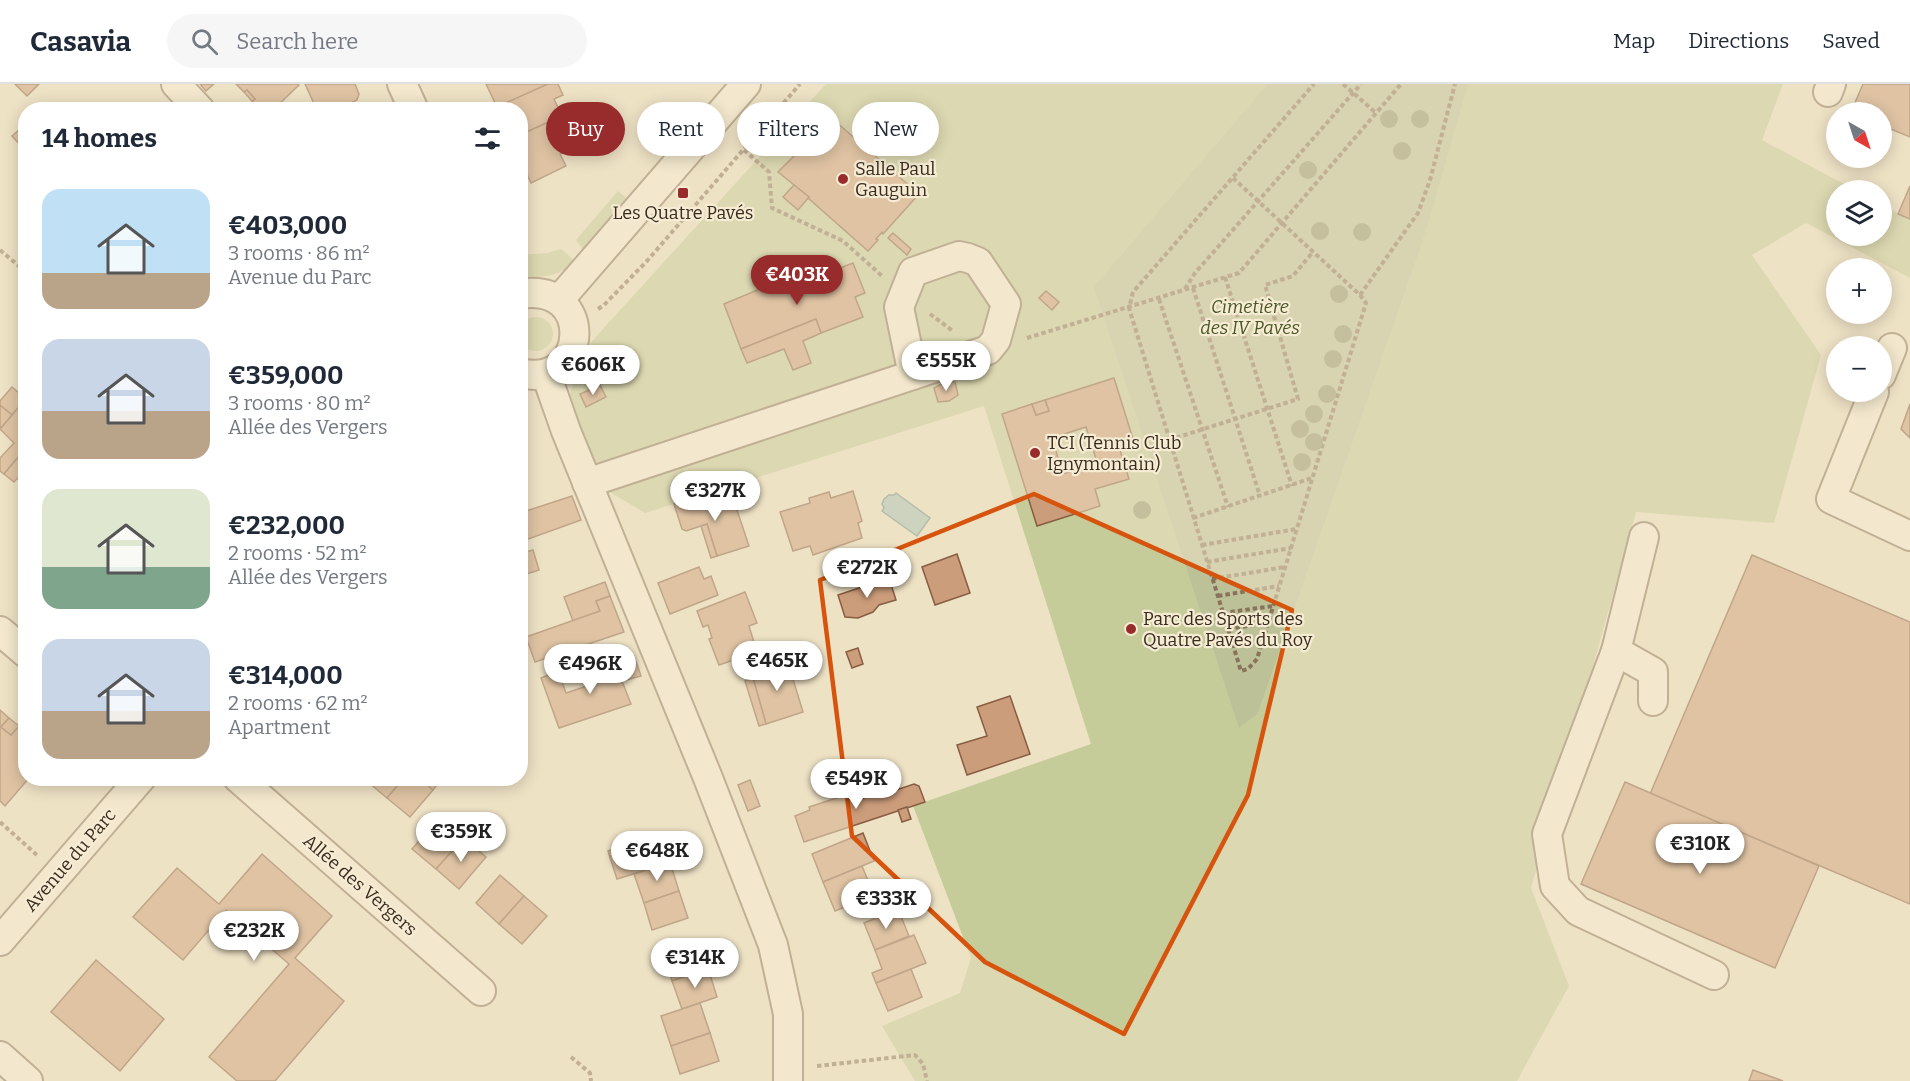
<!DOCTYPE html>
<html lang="en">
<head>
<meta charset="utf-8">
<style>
  :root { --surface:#fff; --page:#f6f6f7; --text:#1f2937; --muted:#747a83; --line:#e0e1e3; --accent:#982b2b }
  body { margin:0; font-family:Bitter,serif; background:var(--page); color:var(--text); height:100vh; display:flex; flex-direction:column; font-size:22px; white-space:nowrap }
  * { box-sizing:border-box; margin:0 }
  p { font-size:20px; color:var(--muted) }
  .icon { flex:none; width:33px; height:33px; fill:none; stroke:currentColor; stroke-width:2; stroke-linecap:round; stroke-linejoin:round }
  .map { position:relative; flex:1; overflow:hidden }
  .panel { position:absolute; left:18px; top:18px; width:510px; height:684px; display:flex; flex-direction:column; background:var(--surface); border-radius:24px; box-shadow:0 3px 15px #0003 }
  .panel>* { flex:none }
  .hud { position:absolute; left:546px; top:18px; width:570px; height:54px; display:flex; gap:12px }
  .needle { width:39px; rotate:141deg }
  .buttons { position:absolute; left:1826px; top:18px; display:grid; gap:12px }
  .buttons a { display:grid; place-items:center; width:66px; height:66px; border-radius:50%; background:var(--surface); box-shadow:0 3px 15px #0003; font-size:30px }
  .price { position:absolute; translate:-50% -51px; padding:0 14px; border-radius:21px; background:#fff; color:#222; font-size:20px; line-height:39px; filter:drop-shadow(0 2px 3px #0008) }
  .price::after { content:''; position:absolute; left:50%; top:36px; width:18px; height:14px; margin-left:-9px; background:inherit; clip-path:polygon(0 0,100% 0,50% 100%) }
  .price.current { background:var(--accent); color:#fff }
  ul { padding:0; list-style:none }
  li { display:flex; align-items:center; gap:18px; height:150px; padding:0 24px }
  li span { display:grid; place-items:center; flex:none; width:168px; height:120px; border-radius:18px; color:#555 }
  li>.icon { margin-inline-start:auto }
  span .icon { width:72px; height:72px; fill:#fffc; stroke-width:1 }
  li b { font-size:26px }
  h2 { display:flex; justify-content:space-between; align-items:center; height:72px; padding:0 24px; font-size:26px }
  .tag { padding:0 21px; border-radius:27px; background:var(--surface); box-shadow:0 3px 15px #0003; font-size:21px; line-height:54px }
  .tag.current { background:var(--accent); color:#fff }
  header { display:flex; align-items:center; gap:36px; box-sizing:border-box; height:84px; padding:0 30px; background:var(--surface); border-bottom:2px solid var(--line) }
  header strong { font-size:28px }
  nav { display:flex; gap:33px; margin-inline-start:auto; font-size:21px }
  .search { width:420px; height:54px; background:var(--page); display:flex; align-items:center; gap:15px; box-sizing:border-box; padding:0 21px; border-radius:33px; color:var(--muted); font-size:22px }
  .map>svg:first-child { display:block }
  .green { fill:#c6cc99 }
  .cemetery { fill:#bcc198 }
  .water { fill:#a7c1ba; stroke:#6d9087; stroke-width:1.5 }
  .building { fill:#cc9d7b; stroke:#885d41; stroke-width:1.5; fill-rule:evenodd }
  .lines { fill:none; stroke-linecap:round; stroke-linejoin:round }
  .minor-casing { stroke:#89745b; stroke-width:32 }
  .path { stroke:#89745b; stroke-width:4; stroke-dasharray:4.5 3; stroke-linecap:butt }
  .minor { stroke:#f9efd8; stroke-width:28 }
  .tree { fill:#93956d }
  .marked { fill:none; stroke:#d6540e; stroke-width:4.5; stroke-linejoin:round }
  .poi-dot { fill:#982b2b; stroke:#f6ecd4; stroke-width:2 }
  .labels { text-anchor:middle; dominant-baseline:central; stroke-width:4.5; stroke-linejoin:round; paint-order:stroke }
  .poi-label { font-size:18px; fill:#392c1f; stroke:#f6ecd4; text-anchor:start }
  .park-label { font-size:18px; font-style:italic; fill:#495625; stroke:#f6ecd4 }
  .street-label { font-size:18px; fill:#392c1f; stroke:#f6ecd4 }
</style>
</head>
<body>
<header>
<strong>Casavia</strong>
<div class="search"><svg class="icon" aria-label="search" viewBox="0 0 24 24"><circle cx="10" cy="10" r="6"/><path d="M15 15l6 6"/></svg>Search here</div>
<nav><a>Map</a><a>Directions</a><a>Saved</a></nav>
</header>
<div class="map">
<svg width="1910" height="997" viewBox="0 0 1910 997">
  <rect width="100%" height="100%" fill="#eee2c5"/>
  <g class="green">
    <path d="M826 0H1268L1240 643 1258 630 1422 160 1465 0H1783L1762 56 1855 106H1836V152H1881V121L1910 135V194L1806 139 1752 171 1821 271 1774 439 1636 428 1531 804 1569 902 1517 997H915L882 942 960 909 971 874 913 722 1091 660 984 322 645 429 603 404 568 317 575 293 592 257Z"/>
    <path d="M618 107 629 116 584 167 576 156Z"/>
    <path d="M561 165 575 177C559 192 542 196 521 191L520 171 547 169Z"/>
    <circle cx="536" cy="250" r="17"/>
  </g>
  <path class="cemetery" d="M1268 0H1468L1422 160 1258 630 1239 644 1094 203Z"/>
  <path class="water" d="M896 409 930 434 917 452 882 427 884 424 882 420 884 415 889 411H894Z"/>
  <g class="building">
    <path d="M15 0H39L27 12Z"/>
    <path d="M200 0H214L206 7Z"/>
    <path d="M236 0H298L299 1 273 26H260L252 17 255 15 247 6 244 8Z"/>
    <path d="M305 0H355L359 10 357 16 337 26H317Z"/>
    <path d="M486 0H548L497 23Z"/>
    <path d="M548 0H558L563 11 554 15 562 32 520 51V26H498L497 23Z"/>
    <path d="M1863 0H1910V53L1881 41V28H1851Z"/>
    <path d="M247 6 255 15 252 17 244 8Z"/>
    <path d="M828 31 919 110 883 150 882 148 876 155 878 156 868 167 808 114 809 113 778 88 794 72 793 70Z"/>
    <path d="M562 32 569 48 575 49 577 54 575 59 576 62 560 70 566 82 531 99 520 75V51Z"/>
    <path d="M26 40V67L12 52Z"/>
    <path d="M794 101 809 113 798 126 783 113Z"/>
    <path d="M1910 102V135L1898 130Z"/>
    <path d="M893 149 911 165 907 171 888 154Z"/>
    <path d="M853 179 865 209 855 213 863 233 821 249 816 235 741 265 724 220 779 197 783 206Z"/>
    <path d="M1046 207 1059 218 1052 226 1039 214Z"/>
    <path d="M816 235 821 249 803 257 811 279 793 286 784 265 747 279 741 265Z"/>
    <path d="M1114 294 1133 355 1118 360 1129 395 1095 405 1100 422 1037 442 1002 330 1032 320 1036 331 1049 327 1045 316ZM1086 343 1097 378 1063 390 1052 354Z"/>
    <path d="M955 298 958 311 949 317 938 318 934 304 943 299Z"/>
    <path d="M600 301 606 313 586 323 580 310Z"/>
    <path d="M12 303 26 315 12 331 0 321V317Z"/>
    <path d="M1045 316 1049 327 1036 331 1032 320Z"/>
    <path d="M24 317 26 364 4 390 0 387V374L14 359 0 345Z"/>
    <path d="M1910 320V354L1901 345Z"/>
    <path d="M0 321 12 331 0 345Z"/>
    <path d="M26 364V385L14 398 4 390Z"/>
    <path d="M853 407 862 437 858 439 862 454 813 471 810 462 793 467 780 428 810 419 809 414 829 408 831 414Z"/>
    <path d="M731 408 749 462 717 472 707 440 686 447 682 445 674 420 689 415 691 420Z"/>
    <path d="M572 412 581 436 520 458V429Z"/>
    <path d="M707 440 717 472 711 474 701 442Z"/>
    <path d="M520 466 523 469 533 466 539 486 520 492Z"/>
    <path d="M957 470 970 509 935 521 922 483Z"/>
    <path d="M1752 471 1910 538V820L1650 710Z"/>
    <path d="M699 483 704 495 711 492 718 511 670 530 658 499Z"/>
    <path d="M889 494 896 516 879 521 873 528 858 534 845 533 838 511Z"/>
    <path d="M605 498 610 512 596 517 600 527 573 537 564 513Z"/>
    <path d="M745 508 757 539 749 542 757 568 719 581 709 555 712 554 708 541 703 543 697 527Z"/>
    <path d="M610 512 624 548 535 578 526 553 600 527 596 517Z"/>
    <path d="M858 564 863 580 852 584 846 568Z"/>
    <path d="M634 572 641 592 622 597 631 620 559 644 541 594 558 587 566 609 620 591 615 578Z"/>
    <path d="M781 574 785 583 789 582 803 628 766 640 753 594 761 591 758 582Z"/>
    <path d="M753 594 766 640 759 642 745 597Z"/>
    <path d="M1010 612 1030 670 967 691 957 661 987 652 977 623Z"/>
    <path d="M0 626 9 634 1 643 11 651 19 642 26 648V694H29L5 722 0 717Z"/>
    <path d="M9 634 19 642 11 651 1 643Z"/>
    <path d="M871 687 875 699 865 703 860 690Z"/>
    <path d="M363 694H404L387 714Z"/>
    <path d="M404 694H420L433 706 410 733 387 714Z"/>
    <path d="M420 694H440V697L433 706Z"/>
    <path d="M750 696 760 722 748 727 738 701Z"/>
    <path d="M1625 698 1819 782 1775 884 1581 800Z"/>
    <path d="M914 700 919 702 925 718 804 758 795 732 810 726 809 723 855 708 858 716 864 714 863 711 891 701 893 707Z"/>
    <path d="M907 723 911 735 902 738 898 726Z"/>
    <path d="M437 736 461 757 436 785 412 765Z"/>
    <path d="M863 749 874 777 823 798 812 770Z"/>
    <path d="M464 754 486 773 459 805 436 785Z"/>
    <path d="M643 754 653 784 617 795 608 767Z"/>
    <path d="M262 770 332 832 295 874 344 917 275 997H237L209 973 289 880 226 826 183 876 133 833 177 784 219 820Z"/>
    <path d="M670 778 679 807 644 819 634 790Z"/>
    <path d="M862 782 874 811 835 827 823 798Z"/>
    <path d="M500 791 524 812 499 840 476 819Z"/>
    <path d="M679 807 688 834 652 846 644 819Z"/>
    <path d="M524 812 547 832 522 860 499 840Z"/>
    <path d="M898 825 909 852 875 866 864 839Z"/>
    <path d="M914 851 926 879 876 899 872 889 882 885 875 866Z"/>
    <path d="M698 855 708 884 672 897 663 867Z"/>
    <path d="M96 876 164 935 120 987 51 928Z"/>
    <path d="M708 884 717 913 682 925 672 897Z"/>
    <path d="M911 885 922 913 888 927 876 899Z"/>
    <path d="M700 919 710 949 671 962 661 932Z"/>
    <path d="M710 949 719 977 680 990 671 962Z"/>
    <path d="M1753 986 1783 997H1749Z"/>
  </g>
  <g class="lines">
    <g class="minor-casing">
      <g id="minor">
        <path d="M176 0 200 26"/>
        <path d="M402 0 414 26"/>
        <path d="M1828 8 1831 0"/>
        <path d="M520 210C596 197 589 306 520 289"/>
        <path d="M559 216 746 0"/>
        <path d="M546 290 566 347 708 694 773 861 788 930V997"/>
        <path d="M1881 291 1892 264"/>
        <path d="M1874 308 1831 415 1910 452"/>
        <path d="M587 399 988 266 996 256 1006 220 978 178 968 174 959 172 913 188 899 223 913 291"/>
        <path d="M0 547 26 569"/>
        <path d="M1616 567 1644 453"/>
        <path d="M1653 617V588L1616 567 1547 750 1555 802 1578 827 1714 891"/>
        <path d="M238 694 481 907"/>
        <path d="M0 857 141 694"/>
        <path d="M0 972 28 997"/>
      </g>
    </g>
    <g class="path">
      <path d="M1343 0 1376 29"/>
      <path d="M744 66 769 88 772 124 843 157 882 192"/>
      <path d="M1233 94 1360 211 1366 219 1257 575 1248 585 1241 587 1129 224 1133 208 1314 0"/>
      <path d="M0 166 26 188"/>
      <path d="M1225 193 1292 402"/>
      <path d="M1193 204 1260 412"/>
      <path d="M1185 205 1195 189 1361 0"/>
      <path d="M1360 211 1418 129 1430 96 1455 0"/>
      <path d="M1159 215 1228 423"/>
      <path d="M598 225 604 221 647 177 800 0"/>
      <path d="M930 230 953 247"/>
      <path d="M1027 254 1239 189 1401 0"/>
      <path d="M1169 356 1298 315 1265 201 1293 192 1313 168"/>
      <path d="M1193 434 1312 394"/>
      <path d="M1202 461 1297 445"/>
      <path d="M1207 478 1291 464"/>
      <path d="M1212 495 1285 483"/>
      <path d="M1218 512 1279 502"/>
      <path d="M1223 529 1273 522"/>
      <path d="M1228 545 1268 539"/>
      <path d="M0 738 38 772"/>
      <path d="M571 973 590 989 591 997"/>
      <path d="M817 982 915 971 923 980 927 997"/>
    </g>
    <use href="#minor" class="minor"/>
  </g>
  <g class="tree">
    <circle cx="1389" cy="35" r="9"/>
    <circle cx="1420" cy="35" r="9"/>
    <circle cx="1402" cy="67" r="9"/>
    <circle cx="1308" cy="86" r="9"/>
    <circle cx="1320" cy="147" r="9"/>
    <circle cx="1362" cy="148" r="9"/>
    <circle cx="1339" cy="210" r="9"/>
    <circle cx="1343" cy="250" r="9"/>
    <circle cx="1333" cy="275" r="9"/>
    <circle cx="1327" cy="310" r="9"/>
    <circle cx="1314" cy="330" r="9"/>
    <circle cx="1300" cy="345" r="9"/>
    <circle cx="1314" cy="358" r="9"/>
    <circle cx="1302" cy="378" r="9"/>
    <circle cx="1142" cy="426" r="9"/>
  </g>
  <path d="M0 0H1910V997H0ZM1034 410 1292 526 1248 711 1124 950 985 878 852 752 820 496Z" fill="#eee2c5" fill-opacity=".55" fill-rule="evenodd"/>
  <path class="marked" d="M1034 410 1292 526 1248 711 1124 950 985 878 852 752 820 496Z"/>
  <g class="poi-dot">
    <circle cx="843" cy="95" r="6"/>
    <rect x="677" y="103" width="12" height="12" rx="3"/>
    <circle cx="1035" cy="369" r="6"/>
    <circle cx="1131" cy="545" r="6"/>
  </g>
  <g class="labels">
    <g class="poi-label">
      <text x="855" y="85">Salle Paul<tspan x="855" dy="21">Gauguin</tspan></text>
      <text x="683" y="129" text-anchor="middle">Les Quatre Pavés</text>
      <text x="1047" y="359">TCI (Tennis Club<tspan x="1047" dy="21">Ignymontain)</tspan></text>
      <text x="1143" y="535">Parc des Sports des<tspan x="1143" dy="21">Quatre Pavés du Roy</tspan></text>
    </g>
    <g class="park-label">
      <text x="1250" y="223">Cimetière<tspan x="1250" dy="21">des IV Pavés</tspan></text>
    </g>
    <g class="street-label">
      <text transform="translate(70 776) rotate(-49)">Avenue du Parc</text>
      <text transform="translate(360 801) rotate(41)">Allée des Vergers</text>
    </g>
  </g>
</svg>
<div class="buttons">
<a><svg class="needle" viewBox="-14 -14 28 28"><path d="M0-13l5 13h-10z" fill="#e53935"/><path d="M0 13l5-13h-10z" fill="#747a83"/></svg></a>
<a><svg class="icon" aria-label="layers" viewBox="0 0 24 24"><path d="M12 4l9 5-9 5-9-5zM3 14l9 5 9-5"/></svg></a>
<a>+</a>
<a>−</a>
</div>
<b class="price current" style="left:797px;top:222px">€403K</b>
<b class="price" style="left:946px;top:308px">€555K</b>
<b class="price" style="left:593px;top:312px">€606K</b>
<b class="price" style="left:715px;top:438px">€327K</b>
<b class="price" style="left:867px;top:515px">€272K</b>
<b class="price" style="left:777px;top:608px">€465K</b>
<b class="price" style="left:590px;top:611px">€496K</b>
<b class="price" style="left:856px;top:726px">€549K</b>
<b class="price" style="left:461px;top:779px">€359K</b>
<b class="price" style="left:1700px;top:791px">€310K</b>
<b class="price" style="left:657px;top:798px">€648K</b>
<b class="price" style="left:886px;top:846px">€333K</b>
<b class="price" style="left:254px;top:878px">€232K</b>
<b class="price" style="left:695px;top:905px">€314K</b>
<div class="hud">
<a class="tag current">Buy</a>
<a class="tag">Rent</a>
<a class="tag">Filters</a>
<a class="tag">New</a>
</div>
<section class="panel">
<h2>14 homes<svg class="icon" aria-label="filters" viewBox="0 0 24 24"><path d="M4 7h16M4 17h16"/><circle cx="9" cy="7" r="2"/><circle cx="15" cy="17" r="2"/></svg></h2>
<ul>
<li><span style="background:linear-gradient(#bfe0f5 70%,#b9a48a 0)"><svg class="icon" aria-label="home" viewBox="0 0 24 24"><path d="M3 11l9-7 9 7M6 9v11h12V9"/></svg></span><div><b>€403,000</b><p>3 rooms · 86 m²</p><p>Avenue du Parc</p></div></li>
<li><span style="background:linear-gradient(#c9d6e8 60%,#b9a48a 0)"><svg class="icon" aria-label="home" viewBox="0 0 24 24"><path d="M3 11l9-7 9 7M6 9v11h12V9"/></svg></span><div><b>€359,000</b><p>3 rooms · 80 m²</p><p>Allée des Vergers</p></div></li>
<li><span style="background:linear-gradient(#dfe7d0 65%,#7fa58c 0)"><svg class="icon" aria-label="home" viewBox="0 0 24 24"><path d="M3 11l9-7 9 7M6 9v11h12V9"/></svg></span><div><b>€232,000</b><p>2 rooms · 52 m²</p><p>Allée des Vergers</p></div></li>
<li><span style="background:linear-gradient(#c9d6e8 60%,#b9a48a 0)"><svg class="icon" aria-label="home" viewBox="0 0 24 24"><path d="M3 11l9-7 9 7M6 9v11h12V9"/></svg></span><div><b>€314,000</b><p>2 rooms · 62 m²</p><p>Apartment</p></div></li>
</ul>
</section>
</div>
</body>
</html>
